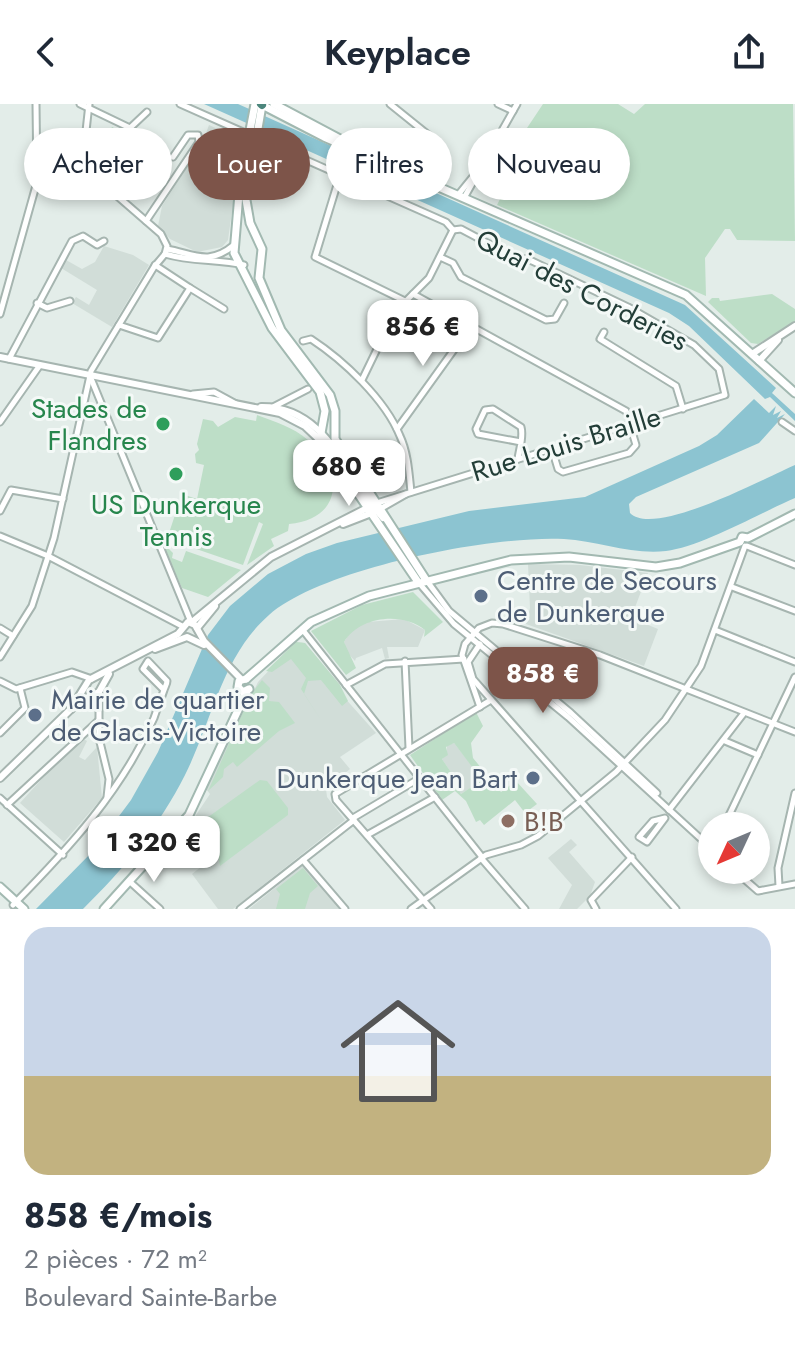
<!DOCTYPE html>
<html lang="fr">
<head>
<meta charset="utf-8">
<style>
  :root { --surface:#fff; --page:#f6f6f7; --text:#1f2937; --muted:#747a83; --accent:#7d5449 }
  body { margin:0; font-family:Jost,sans-serif; background:var(--page); color:var(--text); height:100vh; display:flex; flex-direction:column; font-size:30px; white-space:nowrap }
  * { box-sizing:border-box; margin:0 }
  p { font-size:26px; color:var(--muted) }
  .icon { flex:none; width:44px; height:44px; fill:none; stroke:currentColor; stroke-width:2; stroke-linecap:round; stroke-linejoin:round }
  .map { position:relative; height:805px; overflow:hidden }
  .details { display:flex; flex-direction:column; background:var(--surface); flex:1 }
  .details>* { flex:none }
  .guide { position:absolute; left:24px; top:24px; width:748px; height:72px; display:flex; gap:16px }
  .needle { width:52px; rotate:226deg }
  .tools { position:absolute; left:698px; top:708px; display:grid; gap:16px }
  .tools a { display:grid; place-items:center; width:72px; height:72px; border-radius:50%; background:var(--surface); box-shadow:0 4px 12px #0003; font-size:40px }
  .price { position:absolute; translate:-50% -68px; padding:0 18px; border-radius:16px; background:#fff; color:#222; font-size:26px; line-height:52px; filter:drop-shadow(0 2px 4px #0008) }
  .price::after { content:''; position:absolute; left:50%; top:48px; width:24px; height:18px; margin-left:-12px; background:inherit; clip-path:polygon(0 0,100% 0,50% 100%) }
  .price.current { background:var(--accent); color:#fff }
  ul { padding:0; list-style:none }
  li { display:grid; align-content:center; gap:16px; height:424px; padding:0 24px }
  li span { display:grid; place-items:center; height:248px; border-radius:24px; color:#555 }
  li>.icon { margin-inline-start:auto }
  span .icon { width:144px; height:144px; fill:#fffc; stroke-width:1 }
  li b { font-size:34px }
  .tag { padding:0 28px; border-radius:36px; background:var(--surface); box-shadow:0 4px 12px #0003; font-size:28px; line-height:72px }
  .tag.current { background:var(--accent); color:#fff }
  header { display:flex; justify-content:space-between; align-items:center; height:104px; padding:0 24px; background:var(--surface); font-size:36px; font-weight:600 }
  .map>svg:first-child { display:block }
  .built { fill:#d1ddd8 }
  .green { fill:#bddec7; fill-rule:evenodd }
  .water { fill:#8cc4d1 }
  .lines { fill:none; stroke-linecap:round; stroke-linejoin:round }
  .minor-casing { stroke:#a6b5b0; stroke-width:9 }
  .tertiary-casing { stroke:#a6b5b0; stroke-width:10 }
  .secondary-casing { stroke:#a2b9b1; stroke-width:11 }
  .trunk-casing { stroke:#c1c9c7; stroke-width:12 }
  .minor { stroke:#fff; stroke-width:5 }
  .tertiary { stroke:#fff; stroke-width:6 }
  .secondary { stroke:#fff; stroke-width:7 }
  .trunk { stroke:#4c867c; stroke-width:8 }
  .leisure-dot { fill:#2e9e5b; stroke:#f4f9f7; stroke-width:3 }
  .service-dot { fill:#5c6f8a; stroke:#f4f9f7; stroke-width:3 }
  .education-dot { fill:#8d6e63; stroke:#f4f9f7; stroke-width:3 }
  .labels { text-anchor:middle; dominant-baseline:central; stroke-width:6; stroke-linejoin:round; paint-order:stroke }
  .street-label { font-size:28px; fill:#233e38; stroke:#f4f9f7 }
  .leisure-label { font-size:28px; fill:#27864d; stroke:#f4f9f7; text-anchor:end }
  .service-label { font-size:28px; fill:#4e5e75; stroke:#f4f9f7; text-anchor:start }
  .education-label { font-size:28px; fill:#785e54; stroke:#f4f9f7; text-anchor:start }
</style>
</head>
<body>
<header><svg class="icon" aria-label="back" viewBox="0 0 24 24"><path d="M15 5l-7 7 7 7"/></svg>Keyplace<svg class="icon" aria-label="share" viewBox="0 0 24 24"><path d="M12 15V3M7 8l5-5 5 5M5 13v7h14v-7"/></svg></header>
<div class="map">
<svg width="795" height="805" viewBox="0 0 795 805">
  <rect width="100%" height="100%" fill="#e3ede9"/>
  <g class="built">
    <path d="M209 21 239 35 240 50 228 136 222 143 197 148 170 135 158 122 162 102 202 40Z"/>
    <path d="M104 142 133 151 149 161 112 223 72 199 76 193 89 201 97 186 61 164 66 156 82 165 95 158Z"/>
    <path d="M528 460 580 461 648 469 631 514 658 525 644 562 526 520 530 504Z"/>
    <path d="M404 515 425 526 418 543H387L389 554 385 555 382 544 356 554 355 557 346 547 344 538 353 524 367 518Z"/>
    <path d="M296 538 305 539 340 581 343 592 376 629 340 653 350 665 326 685 327 693 345 716 233 805H218L192 770 212 754 188 723 210 690 206 685 258 578Z"/>
    <path d="M80 633 87 637 79 653 85 656 97 643 102 694 64 738 20 699Z"/>
    <path d="M454 639 483 676 461 690 457 685 460 682 442 655 447 651V641Z"/>
    <path d="M571 735 577 741 569 748 595 778 590 792 577 805H559L572 781 548 754Z"/>
    <path d="M303 761 342 805H249Z"/>
  </g>
  <g class="green">
    <path d="M543 0H618L634 10 645 0H793L795 137 737 136 730 125H725L705 154 706 192 497 101 500 95 479 85 476 78 509 26 521 33Z"/>
    <path d="M112 23 126 30 118 42 144 62 122 91C96 69 87 68 87 32L104 39Z"/>
    <path d="M772 190 795 205V217L758 240 751 239 708 198 712 194H719L720 197Z"/>
    <path d="M257 311C275 318 293 323 308 336 344 366 344 415 289 420L288 427 271 435 274 442 247 461 263 420 259 418 243 461 167 435 182 390 197 395 204 361 196 359 195 350 199 346 197 340 203 315 213 317 218 323 235 313 256 317Z"/>
    <path d="M163 439 173 449 172 454 182 458 186 447 241 466 208 493 182 484 177 473 216 485 177 473Z"/>
    <path d="M413 488 443 518 424 533 425 526C401 507 359 513 344 538L356 564 346 571 311 527 362 501Z"/>
    <path d="M296 538 305 539 340 581 348 597 342 602 321 576 308 577 304 590 321 616 301 585 306 574 291 555 272 568 266 567Z"/>
    <path d="M262 576 270 584 269 597 279 598 295 619 279 627 237 663 233 658 224 665 223 673 208 687 251 590Z"/>
    <path d="M476 608 483 622 471 639 473 654 501 688 516 677 537 700 525 709 515 696 484 721 480 716 476 718 466 697 455 687 442 696 410 651ZM454 639 482 676 461 690 458 685 461 683 442 655 448 651 446 643Z"/>
    <path d="M260 676 267 677 288 704V711L220 762 217 747 197 721Z"/>
    <path d="M303 764 318 782 310 789 305 805H276L280 790 276 785Z"/>
  </g>
  <g class="water">
    <path d="M204 0H238L685 201 776 284 772 289 795 310V317L770 293 765 295 689 222 669 209Z"/>
    <path d="M754 295 769 309 776 302 773 311 781 307 777 314 785 310 759 339 636 393 629 400 630 409C654 434 765 374 795 361V394C762 408 701 443 666 447 632 451 598 437 564 435 493 431 322 464 269 511 222 552 212 617 185 671 160 721 123 766 83 805H36L93 747 131 696 158 648 208 531 230 502 268 470 306 450 337 439 469 407 585 393 699 342 717 331Z"/>
  </g>
  <g class="lines">
    <g class="minor-casing">
      <g id="minor">
        <path d="M80 0 130 24 147 8"/>
        <path d="M89 0 83 54 85 64 161 130 167 142 165 150"/>
        <path d="M180 0 446 118 453 126"/>
        <path d="M390 0 431 33"/>
        <path d="M498 0 513 7"/>
        <path d="M340 71 315 153 405 197"/>
        <path d="M458 91 475 70"/>
        <path d="M464 94 517 0"/>
        <path d="M146 117 199 38 198 31H188L173 53"/>
        <path d="M167 145C194 150 209 162 234 141"/>
        <path d="M165 150C192 158 218 155 244 161"/>
        <path d="M440 153 453 159 461 173 546 216 555 215 564 199"/>
        <path d="M190 184 224 205"/>
        <path d="M413 190 626 307 632 320"/>
        <path d="M37 199 47 204 70 197"/>
        <path d="M0 210 37 78 36 0"/>
        <path d="M119 221 158 234 190 184 155 161"/>
        <path d="M604 228 600 235 676 282 683 305"/>
        <path d="M303 237 311 235C343 256 385 295 400 332 408 349 409 369 411 388"/>
        <path d="M9 255 72 137 83 132 97 141 104 137"/>
        <path d="M90 272 191 518"/>
        <path d="M362 276 395 208 429 174 453 126"/>
        <path d="M193 290 214 288 236 300"/>
        <path d="M273 303 308 285"/>
        <path d="M0 318 40 261"/>
        <path d="M782 318 795 327"/>
        <path d="M397 325 471 222"/>
        <path d="M552 345 558 365 563 368 629 349 636 341 630 321"/>
        <path d="M518 355C519 345 524 333 521 323L493 305 485 306 476 325 478 330 521 338"/>
        <path d="M377 399 725 291 719 265 694 241 628 203 532 157 510 151 461 125 453 126"/>
        <path d="M380 405 406 390"/>
        <path d="M0 407 11 386 63 395"/>
        <path d="M0 432 48 452 182 522"/>
        <path d="M747 442 795 461"/>
        <path d="M427 477 449 507 571 609 657 689"/>
        <path d="M419 479 454 520 568 613 712 745"/>
        <path d="M732 483 795 507"/>
        <path d="M0 524 13 532"/>
        <path d="M302 525 482 753"/>
        <path d="M715 526 795 558"/>
        <path d="M480 540 468 558 473 575 676 805"/>
        <path d="M0 553 32 502 54 434 91 267 154 163 165 150"/>
        <path d="M405 557 409 644"/>
        <path d="M0 577 16 585 72 568 92 575"/>
        <path d="M346 581 385 560 464 555"/>
        <path d="M99 589V634L109 675 107 693"/>
        <path d="M480 603 462 551 465 540 479 524 492 519 503 520 600 551 795 628"/>
        <path d="M0 629 25 604 20 584"/>
        <path d="M725 637 758 651"/>
        <path d="M0 694 63 751"/>
        <path d="M7 701 99 616"/>
        <path d="M669 706 744 609"/>
        <path d="M353 714 420 674"/>
        <path d="M665 714 647 738 639 733 653 717Z"/>
        <path d="M724 722 795 573"/>
        <path d="M367 731 435 693"/>
        <path d="M481 754 525 805"/>
        <path d="M303 756 345 805"/>
        <path d="M734 766 758 787 795 780"/>
        <path d="M129 777 160 805"/>
        <path d="M779 782 778 764 795 689"/>
        <path d="M13 801C69 744 121 688 154 614 157 605 161 595 164 586 165 583 167 580 167 577L148 557 143 565 164 586"/>
        <path d="M240 805 354 716"/>
        <path d="M411 805 486 751 521 741 538 732 616 668 665 616 701 562 745 442"/>
        <path d="M431 805 336 696 335 690 491 596"/>
        <path d="M596 805 591 796 632 753"/>
      </g>
    </g>
    <g class="tertiary-casing">
      <g id="tertiary">
        <path d="M752 250 795 222"/>
        <path d="M0 253 280 309 305 322 324 340"/>
        <path d="M759 257 778 236"/>
        <path d="M261 303C327 302 346 373 383 414"/>
        <path d="M343 420 374 408"/>
        <path d="M192 518 271 453 377 399"/>
        <path d="M197 524 215 502"/>
        <path d="M155 545 187 533 204 541"/>
        <path d="M82 596 99 588 109 570"/>
        <path d="M71 605 89 576 178 530 188 518 195 521 204 537 242 576"/>
        <path d="M0 674 73 603"/>
      </g>
    </g>
    <g class="secondary-casing">
      <g id="secondary">
        <path d="M255 0 240 78 234 149 272 224 320 288 325 307 321 329 325 341 418 478"/>
        <path d="M274 0 342 36"/>
        <path d="M426 476 335 335V307L330 291 281 226 259 174 262 145 250 119 246 96 262 1 324 33 686 191 795 289"/>
        <path d="M246 575 311 518 369 492 511 456 569 453 656 463 680 459 740 438 742 433 748 434 795 410"/>
        <path d="M246 575 239 577 238 583 243 588 249 585"/>
        <path d="M0 783 24 805"/>
        <path d="M104 805 189 711 247 587"/>
      </g>
    </g>
    <g class="trunk-casing">
      <path id="trunk" d="M261 0 262 1"/>
    </g>
    <use href="#minor" class="minor"/>
    <use href="#tertiary" class="tertiary"/>
    <use href="#secondary" class="secondary"/>
    <use href="#trunk" class="trunk"/>
  </g>
  <g class="leisure-dot">
    <circle cx="163" cy="320" r="8"/>
    <circle cx="176" cy="370" r="8"/>
  </g>
  <g class="service-dot">
    <circle cx="481" cy="492" r="8"/>
    <circle cx="35" cy="611" r="8"/>
    <circle cx="533" cy="674" r="8"/>
  </g>
  <circle class="education-dot" cx="508" cy="717" r="8"/>
  <g class="labels">
    <g class="street-label">
      <text transform="translate(582 186) rotate(27)">Quai des Corderies</text>
      <text transform="translate(566 340) rotate(-17)">Rue Louis Braille</text>
    </g>
    <g class="leisure-label">
      <text x="147" y="304">Stades de<tspan x="147" dy="32">Flandres</tspan></text>
      <text x="176" y="400" text-anchor="middle">US Dunkerque<tspan x="176" dy="32">Tennis</tspan></text>
    </g>
    <g class="service-label">
      <text x="497" y="476">Centre de Secours<tspan x="497" dy="32">de Dunkerque</tspan></text>
      <text x="51" y="595">Mairie de quartier<tspan x="51" dy="32">de Glacis-Victoire</tspan></text>
      <text x="517" y="674" text-anchor="end">Dunkerque Jean Bart</text>
    </g>
    <g class="education-label">
      <text x="524" y="717">B!B</text>
    </g>
  </g>
</svg>
<div class="tools">
<a><svg class="needle" viewBox="-14 -14 28 28"><path d="M0-13l5 13h-10z" fill="#e53935"/><path d="M0 13l5-13h-10z" fill="#747a83"/></svg></a>
</div>
<b class="price" style="left:423px;top:264px">856 €</b>
<b class="price" style="left:349px;top:404px">680 €</b>
<b class="price current" style="left:543px;top:611px">858 €</b>
<b class="price" style="left:154px;top:780px">1 320 €</b>
<div class="guide">
<a class="tag">Acheter</a>
<a class="tag current">Louer</a>
<a class="tag">Filtres</a>
<a class="tag">Nouveau</a>
</div>
</div>
<section class="details">
<ul>
<li><span style="background:linear-gradient(#c9d6e8 60%,#c2b280 0)"><svg class="icon" aria-label="home" viewBox="0 0 24 24"><path d="M3 11l9-7 9 7M6 9v11h12V9"/></svg></span><div><b>858 €/mois</b><p>2 pièces · 72 m²</p><p>Boulevard Sainte-Barbe</p></div></li>
</ul>
</section>
</body>
</html>
